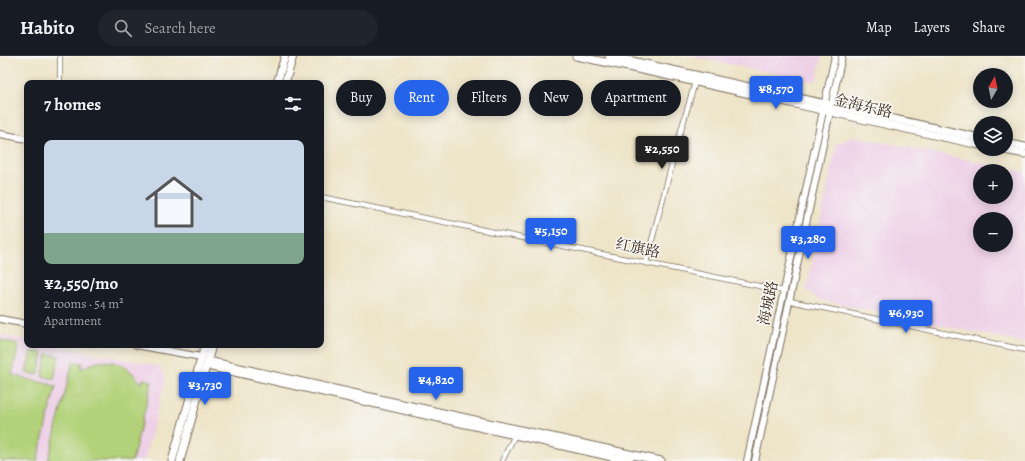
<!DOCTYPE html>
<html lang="en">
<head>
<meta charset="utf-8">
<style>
  :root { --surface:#171b24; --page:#20242c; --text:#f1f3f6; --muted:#9ea1a6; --line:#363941; --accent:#2563eb }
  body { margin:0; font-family:Alegreya,"Noto Serif SC",serif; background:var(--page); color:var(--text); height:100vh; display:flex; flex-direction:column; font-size:15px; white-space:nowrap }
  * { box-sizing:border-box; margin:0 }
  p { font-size:13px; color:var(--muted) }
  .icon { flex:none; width:22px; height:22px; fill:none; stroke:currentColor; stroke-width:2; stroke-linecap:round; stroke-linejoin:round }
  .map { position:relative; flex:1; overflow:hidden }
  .sheet { position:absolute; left:24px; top:24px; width:300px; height:268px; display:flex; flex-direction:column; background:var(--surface); border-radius:8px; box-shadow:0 2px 10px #0003 }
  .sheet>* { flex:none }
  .top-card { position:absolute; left:336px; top:24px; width:380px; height:36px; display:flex; gap:8px }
  .needle { width:26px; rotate:9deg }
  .fabs { position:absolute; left:973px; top:12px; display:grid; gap:8px }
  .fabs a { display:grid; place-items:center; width:40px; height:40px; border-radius:50%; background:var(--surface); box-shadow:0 2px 10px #0003; font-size:20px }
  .price { position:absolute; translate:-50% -34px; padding:0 9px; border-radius:4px; background:var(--accent); color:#fff; font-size:13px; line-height:26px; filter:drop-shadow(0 1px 2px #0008) }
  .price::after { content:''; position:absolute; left:50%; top:24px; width:12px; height:9px; margin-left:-6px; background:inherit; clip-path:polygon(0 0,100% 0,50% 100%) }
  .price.selected { background:#222; color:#fff }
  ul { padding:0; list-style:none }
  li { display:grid; align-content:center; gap:8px; height:212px; padding:0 20px }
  li span { display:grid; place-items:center; height:124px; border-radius:8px; color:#555 }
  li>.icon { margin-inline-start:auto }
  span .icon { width:72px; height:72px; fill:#fffc; stroke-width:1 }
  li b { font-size:17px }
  h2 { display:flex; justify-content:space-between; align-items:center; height:48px; padding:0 20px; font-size:17px }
  .tag { padding:0 14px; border-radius:18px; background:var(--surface); box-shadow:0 2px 10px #0003; font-size:14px; line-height:36px }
  .tag.selected { background:var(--accent); color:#fff }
  header { display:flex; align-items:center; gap:24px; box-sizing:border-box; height:56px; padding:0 20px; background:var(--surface); border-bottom:1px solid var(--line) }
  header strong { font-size:19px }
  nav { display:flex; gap:22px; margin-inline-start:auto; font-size:14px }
  .search { width:280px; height:36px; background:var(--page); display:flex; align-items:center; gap:10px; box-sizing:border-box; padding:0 14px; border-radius:22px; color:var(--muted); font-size:15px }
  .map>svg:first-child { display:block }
  .built { fill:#eed0e7; fill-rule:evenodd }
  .green { fill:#b2d178; stroke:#767e4b }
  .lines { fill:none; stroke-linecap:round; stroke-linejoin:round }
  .minor-casing { stroke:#7a6b5a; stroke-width:6 }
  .tertiary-casing { stroke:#7a6b5a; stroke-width:8 }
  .secondary-casing { stroke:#7a6b5a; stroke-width:9 }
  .minor { stroke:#fff; stroke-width:4.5 }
  .tertiary { stroke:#fff; stroke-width:6 }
  .secondary { stroke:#fff; stroke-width:7 }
  .labels { text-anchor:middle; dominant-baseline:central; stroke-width:3; stroke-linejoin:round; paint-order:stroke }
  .street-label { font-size:15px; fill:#3b2a1e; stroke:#f6f6f2 }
</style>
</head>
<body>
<header>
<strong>Habito</strong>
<div class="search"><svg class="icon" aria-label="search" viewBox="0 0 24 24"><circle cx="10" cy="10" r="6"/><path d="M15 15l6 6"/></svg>Search here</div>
<nav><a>Map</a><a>Layers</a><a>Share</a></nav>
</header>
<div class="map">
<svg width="1025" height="405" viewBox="0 0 1025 405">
  <rect width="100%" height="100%" fill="#f6f6f2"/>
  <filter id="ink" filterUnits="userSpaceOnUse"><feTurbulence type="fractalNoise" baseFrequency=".025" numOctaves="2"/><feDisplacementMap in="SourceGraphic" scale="8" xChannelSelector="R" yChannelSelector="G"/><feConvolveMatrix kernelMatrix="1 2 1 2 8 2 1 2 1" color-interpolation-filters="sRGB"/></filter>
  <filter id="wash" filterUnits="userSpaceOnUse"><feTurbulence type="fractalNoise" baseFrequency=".012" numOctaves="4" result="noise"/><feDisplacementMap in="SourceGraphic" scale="16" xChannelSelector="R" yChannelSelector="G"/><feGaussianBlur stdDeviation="0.9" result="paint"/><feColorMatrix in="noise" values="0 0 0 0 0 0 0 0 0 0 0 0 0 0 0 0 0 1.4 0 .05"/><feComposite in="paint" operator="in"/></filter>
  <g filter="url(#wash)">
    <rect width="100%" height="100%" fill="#eee4c8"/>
    <g class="built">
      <path d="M689 0H822L816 26Z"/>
      <path d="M852 81H858L1025 116V287L816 243 811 236 806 235 837 86 842 87 845 84ZM980 115H1006V141H980ZM980 163H1006V189H980Z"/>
      <path d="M0 279 27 284V289H51L159 310 166 322 144 405H0Z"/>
    </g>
    <g class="green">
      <path d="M0 284 19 288 12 319 56 330 37 405H0Z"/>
      <path d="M31 295 43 297 38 319 26 317Z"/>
      <path d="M47 298 59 300 54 323 42 320Z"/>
      <path d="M73 305 82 307 81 313C103 299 128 305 141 328L143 323 152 325 132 405H48Z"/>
    </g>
  </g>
  <g filter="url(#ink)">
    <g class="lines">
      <g class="minor-casing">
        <g id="minor">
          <path d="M60 27V0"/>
          <path d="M321 141 784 235"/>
          <path d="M646 207 678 85 695 26"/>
          <path d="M790 245 1025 294"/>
          <path d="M502 405 515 379"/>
        </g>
      </g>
      <g class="tertiary-casing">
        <g id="tertiary">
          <path d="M0 78 27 83"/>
          <path d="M0 263 27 268"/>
          <path d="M136 289 201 301"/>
          <path d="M747 405 835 0"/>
          <path d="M755 405 842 0"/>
        </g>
      </g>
      <g class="secondary-casing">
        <g id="secondary">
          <path d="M576 0C711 28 845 60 980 89"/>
          <path d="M609 0 980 82"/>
          <path d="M277 27 285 0"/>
          <path d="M285 27 293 0"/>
          <path d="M1006 87 1025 91"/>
          <path d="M1000 93 1025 98"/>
          <path d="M208 305 661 405"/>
          <path d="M212 311 630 405"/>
          <path d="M172 405 205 289"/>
          <path d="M180 405 212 289"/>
        </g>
      </g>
      <use href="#minor" class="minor"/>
      <use href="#tertiary" class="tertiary"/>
      <use href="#secondary" class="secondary"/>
    </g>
  </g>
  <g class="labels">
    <g class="street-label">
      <text transform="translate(863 50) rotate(13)">金海东路</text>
      <text transform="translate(638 192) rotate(12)">红旗路</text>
      <text transform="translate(768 247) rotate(-78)">海城路</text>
    </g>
  </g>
</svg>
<div class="fabs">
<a><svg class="needle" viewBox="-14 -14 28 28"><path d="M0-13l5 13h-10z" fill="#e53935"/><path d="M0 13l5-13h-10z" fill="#9ea1a6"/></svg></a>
<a><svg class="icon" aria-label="layers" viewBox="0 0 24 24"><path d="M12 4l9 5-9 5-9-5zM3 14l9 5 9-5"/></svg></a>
<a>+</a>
<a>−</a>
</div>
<b class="price" style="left:776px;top:54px">¥8,570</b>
<b class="price selected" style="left:662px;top:114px">¥2,550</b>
<b class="price" style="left:551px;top:196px">¥5,150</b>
<b class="price" style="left:808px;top:204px">¥3,280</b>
<b class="price" style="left:906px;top:278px">¥6,930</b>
<b class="price" style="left:436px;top:345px">¥4,820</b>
<b class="price" style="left:205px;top:350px">¥3,730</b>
<div class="top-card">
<a class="tag">Buy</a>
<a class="tag selected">Rent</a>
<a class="tag">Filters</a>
<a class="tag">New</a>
<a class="tag">Apartment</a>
</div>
<section class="sheet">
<h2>7 homes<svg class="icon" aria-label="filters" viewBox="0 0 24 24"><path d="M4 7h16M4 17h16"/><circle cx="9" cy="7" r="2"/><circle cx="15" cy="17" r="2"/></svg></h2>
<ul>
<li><span style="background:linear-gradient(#c9d6e8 75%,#7fa58c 0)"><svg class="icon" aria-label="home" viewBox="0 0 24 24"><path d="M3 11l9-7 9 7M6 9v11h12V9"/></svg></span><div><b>¥2,550/mo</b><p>2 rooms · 54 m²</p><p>Apartment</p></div></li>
</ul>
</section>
</div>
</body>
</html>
